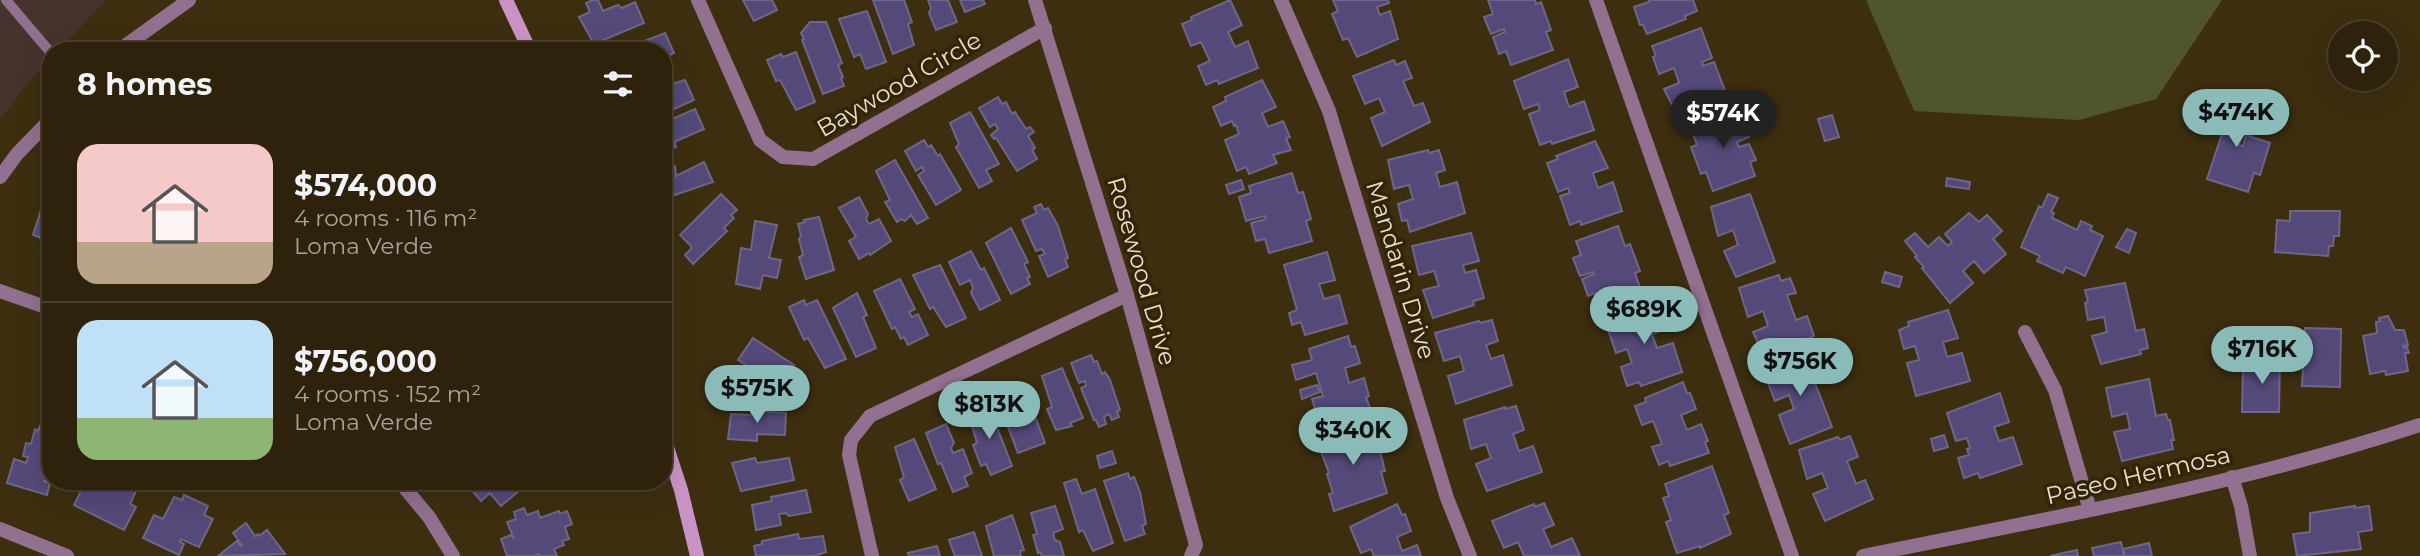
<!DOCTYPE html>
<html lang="en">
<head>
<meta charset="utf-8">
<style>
  :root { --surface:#2e220c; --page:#3a2f1a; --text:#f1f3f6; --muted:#a7a49d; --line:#493f2d; --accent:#8bbbb9 }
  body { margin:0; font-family:Montserrat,sans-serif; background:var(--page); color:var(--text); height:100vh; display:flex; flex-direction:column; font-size:26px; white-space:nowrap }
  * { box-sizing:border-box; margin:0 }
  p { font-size:23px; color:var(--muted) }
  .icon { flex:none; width:38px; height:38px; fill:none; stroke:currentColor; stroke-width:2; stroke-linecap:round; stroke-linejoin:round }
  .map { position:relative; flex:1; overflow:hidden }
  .drawer { position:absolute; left:42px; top:42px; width:630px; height:448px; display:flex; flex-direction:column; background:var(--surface); border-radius:28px; box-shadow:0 7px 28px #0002,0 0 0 2px var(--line) }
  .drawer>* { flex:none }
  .fabs { position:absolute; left:2328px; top:21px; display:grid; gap:14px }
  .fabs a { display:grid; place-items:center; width:70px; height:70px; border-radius:50%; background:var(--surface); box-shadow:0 7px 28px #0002,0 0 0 2px var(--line); font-size:35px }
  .price { position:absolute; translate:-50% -60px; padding:0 16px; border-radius:24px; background:var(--accent); color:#111; font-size:23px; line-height:46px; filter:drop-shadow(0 2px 4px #0008) }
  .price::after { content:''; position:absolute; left:50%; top:42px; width:21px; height:16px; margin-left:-10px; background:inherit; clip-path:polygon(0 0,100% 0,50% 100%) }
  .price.active { background:#222; color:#fff }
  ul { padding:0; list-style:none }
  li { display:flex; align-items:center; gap:21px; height:175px; padding:0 35px }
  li+li { border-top:2px solid var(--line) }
  li span { display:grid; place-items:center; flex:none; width:196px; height:140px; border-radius:21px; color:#555 }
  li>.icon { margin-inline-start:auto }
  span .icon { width:84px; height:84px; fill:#fffc; stroke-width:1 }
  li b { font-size:30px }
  h2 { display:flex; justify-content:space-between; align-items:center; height:84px; padding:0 35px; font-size:30px }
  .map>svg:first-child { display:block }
  .education { fill:#46332e }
  .green { fill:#4f552d }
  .building { fill:#544979; stroke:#6d6786; stroke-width:2 }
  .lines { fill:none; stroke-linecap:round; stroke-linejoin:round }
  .service { stroke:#92708f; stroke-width:10 }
  .minor { stroke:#92708f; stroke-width:14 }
  .tertiary { stroke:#92708f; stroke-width:14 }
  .secondary { stroke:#ca93c5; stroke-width:14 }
  .labels { text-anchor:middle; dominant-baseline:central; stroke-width:7; stroke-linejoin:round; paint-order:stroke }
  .street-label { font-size:24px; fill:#e8dece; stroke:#322406 }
</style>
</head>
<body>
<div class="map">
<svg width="2420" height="556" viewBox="0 0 2420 556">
  <rect width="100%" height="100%" fill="#3d2e10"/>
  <path class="education" d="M0 0H106L58 51H51V58L31 79 0 119Z"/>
  <path class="green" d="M1866 0H2222L2156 99 2079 120 1914 111Z"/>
  <g class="building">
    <path d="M593 0H598L603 11 618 5 622 8 635 2 644 23 594 44 579 17 590 12 586 3Z"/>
    <path d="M743 0H772L777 10 754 21Z"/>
    <path d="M873 0H904L912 22 908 24 914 45 893 54Z"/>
    <path d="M928 0H948L957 22 936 30 929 13 931 8Z"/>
    <path d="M960 0H983L985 4 965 12Z"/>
    <path d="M1230 0 1242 25 1228 32 1235 47 1248 41 1258 68 1219 84 1217 80 1206 85 1198 66 1210 61 1201 42 1191 46 1182 24 1192 20 1191 17Z"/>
    <path d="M1333 0H1388L1389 3 1377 7 1380 15 1390 11 1398 39 1357 57 1348 38 1343 40 1332 14 1338 11Z"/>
    <path d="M1488 0H1535L1536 4 1541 2 1551 30 1546 32 1553 50 1511 65 1506 51 1499 54 1493 37 1505 32 1504 29 1491 34 1484 17 1493 14Z"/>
    <path d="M1649 0H1693L1697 11 1685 16 1686 19 1647 34 1643 25H1640L1634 7 1649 2Z"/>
    <path d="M867 11 886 62 866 69 860 54 854 57 839 19Z"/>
    <path d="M810 22H826L842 63 838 65 843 77 841 78 844 86 823 94 802 40 804 39 801 33Z"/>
    <path d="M1701 28 1712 58 1702 62 1703 66 1714 62 1727 96 1677 115 1664 89 1679 83 1674 68 1659 74 1653 57 1656 56 1652 46Z"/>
    <path d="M665 33 674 53 663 58V51H629L634 49 632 46Z"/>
    <path d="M796 52 815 102 796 110 780 80 776 81 767 60 781 54 783 57Z"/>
    <path d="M1568 59 1578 87 1564 92 1569 107 1584 101 1594 130 1552 144 1551 141 1540 145 1529 114 1540 110 1538 104 1524 109 1514 81Z"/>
    <path d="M1394 60 1396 65 1405 61 1412 78 1403 81 1414 106 1423 103 1430 122 1382 146 1371 118 1385 112 1379 98 1365 104 1353 76Z"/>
    <path d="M685 80 694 100 663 114V87Z"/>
    <path d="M1262 80 1276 107 1262 113 1268 127 1283 121 1290 137 1286 138 1291 150 1273 155 1277 163 1249 174 1246 167 1237 171 1225 140 1239 134 1236 125 1234 126 1232 121 1221 126 1213 107 1226 101 1225 97Z"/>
    <path d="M998 97 1002 104 1006 102 1012 114 1015 112 1026 129 1030 127 1034 132 1028 136 1035 148 1032 150 1037 159 1017 171 996 138 994 139 991 135 998 129 995 124 990 127 979 108Z"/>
    <path d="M2208 98 2250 110 2239 145 2243 146 2246 135 2270 143 2260 175 2254 173 2248 192 2207 179 2227 119 2215 115 2216 111 2205 107Z"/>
    <path d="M695 109 704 129 674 142 676 147 663 153V123Z"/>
    <path d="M1731 109 1736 124 1743 121 1749 137 1737 142 1739 147 1749 144 1756 160 1750 162 1755 176 1713 191 1706 172 1701 174 1691 147 1697 145 1690 126Z"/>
    <path d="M970 112 999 164 986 170 992 181 979 188 956 147 959 144 950 123Z"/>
    <path d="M1832 115 1839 137 1825 141 1818 119Z"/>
    <path d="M924 140 928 147 931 145 938 156 940 154 961 190 936 205 918 175 924 171 922 167 916 171 905 151Z"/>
    <path d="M1595 141 1608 168 1593 173 1598 188 1613 182 1622 211 1581 225 1580 221 1570 225 1560 196 1570 193 1568 188 1558 192 1547 163 1558 159 1556 156Z"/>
    <path d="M1428 150 1429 153 1439 150 1445 170 1436 173 1440 187 1457 182 1465 213 1410 232 1407 220 1402 221 1398 204 1413 199 1409 185 1394 189 1388 160Z"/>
    <path d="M895 160 928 218 917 224 911 215 905 221 901 219 897 222 885 202 890 200 876 171Z"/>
    <path d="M704 162 713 182 663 199V170L675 166 676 176Z"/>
    <path d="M1292 173 1298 193 1303 192 1311 219 1306 221 1312 241 1269 253 1265 239 1256 241 1251 223 1266 219 1265 216 1246 221 1239 197 1251 193 1249 186Z"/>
    <path d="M1947 178 1970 182 1969 189 1946 186Z"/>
    <path d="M1241 180 1244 189 1229 194 1226 185Z"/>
    <path d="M721 194 737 210 731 215 734 218 724 228 727 231 693 264 685 255 691 249V246L680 235Z"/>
    <path d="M1750 194 1775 262 1736 277 1724 251 1738 245 1733 230 1718 236 1711 207Z"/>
    <path d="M2048 194 2058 198 2051 212 2054 213 2052 218 2077 230 2081 221 2092 226 2090 230 2103 236 2085 276 2066 267 2063 273 2037 261 2040 256 2021 247 2039 206 2042 208Z"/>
    <path d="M859 197 868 214 866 219 869 224 879 219 891 241 870 255 869 253 859 259 849 241 856 237 839 208Z"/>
    <path d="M51 201V242L33 235 42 207 48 209Z"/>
    <path d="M1041 204 1044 210 1048 208 1058 226 1068 258 1065 259 1068 267 1048 277 1039 256 1045 254 1042 249 1036 251 1022 220 1037 213 1034 207Z"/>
    <path d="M2290 211H2340L2339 236H2334L2333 246H2329L2328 256 2275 252 2277 220 2290 221Z"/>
    <path d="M1969 213 1979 222 1987 215 2002 231 1993 239 2006 254 1984 273 1974 261 1963 271 1973 283 1950 303 1922 268 1924 267 1915 257 1917 256 1905 241 1915 233 1928 247 1939 237 1948 246 1952 242 1945 234Z"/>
    <path d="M819 217 834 270 806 279 799 257 803 255 799 239 801 236 798 224 805 222 804 220Z"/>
    <path d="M755 221 777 225 769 258 781 260 777 278 763 275 760 289 736 284 741 248 751 250Z"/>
    <path d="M1618 226 1625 246 1630 244 1640 271 1635 273 1642 293 1600 308 1595 293 1588 296 1582 279 1594 274 1593 272 1580 276 1573 258 1581 255 1576 241Z"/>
    <path d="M1011 228 1028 262 1024 264 1030 277 1027 278 1030 284 1011 294 986 243Z"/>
    <path d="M2127 229 2136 233 2129 253 2116 247Z"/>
    <path d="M1471 233 1479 261 1463 265 1465 273 1476 270 1484 298 1473 301 1474 305 1433 318 1423 290 1439 286 1434 271 1419 275 1412 246Z"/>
    <path d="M45 241 51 243V256L41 253Z"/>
    <path d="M971 251 981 270 984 268 1000 300 980 310 971 293 973 288 970 280 960 285 949 262Z"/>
    <path d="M1327 252 1335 280 1319 284 1324 299 1339 295 1347 323 1305 335 1301 322 1292 325 1289 313 1297 310 1284 265Z"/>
    <path d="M940 265 966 318 946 327 933 307 930 309 913 275Z"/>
    <path d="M1885 272 1902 277 1899 287 1882 282Z"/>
    <path d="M1779 275 1781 281 1790 278 1796 293 1787 295 1796 320 1807 316 1814 336 1804 340 1805 343 1765 358 1753 332 1768 326 1763 311 1748 317 1739 288Z"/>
    <path d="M900 279 915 309 909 312 912 317 918 314 928 335 908 345 904 337 901 339 895 327 892 329 874 291Z"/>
    <path d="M2125 283 2136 331 2144 329 2148 348 2140 350 2141 354 2101 364 2092 336 2107 332 2104 317 2088 320 2085 303 2088 302 2085 290Z"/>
    <path d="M857 293 867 315 863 317 876 348 856 357 833 308Z"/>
    <path d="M804 300 806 305 817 300 846 359 825 368 808 338 804 340 789 307Z"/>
    <path d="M1657 301 1666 329 1652 334 1657 348 1673 343 1682 372 1641 386 1639 382 1627 386 1621 367 1632 363 1627 349 1616 353 1606 324 1616 320 1615 317Z"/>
    <path d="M1948 310 1958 338 1943 342 1947 357 1962 353 1970 381 1916 396 1907 363 1919 360 1915 346 1904 349 1899 330 1909 326 1908 322Z"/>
    <path d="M2388 316 2395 330H2404L2408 345 2403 346 2404 348 2407 347 2409 353H2405L2408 371 2386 375 2385 371 2370 374 2363 336 2377 333 2376 322 2380 321 2379 318Z"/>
    <path d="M1492 320 1498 341 1486 345 1491 359 1503 355 1512 385 1456 404 1448 376 1464 371 1460 356 1444 361 1435 333 1479 321 1480 323Z"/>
    <path d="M2305 328 2341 329 2340 387 2302 386Z"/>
    <path d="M1348 336 1351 347 1355 346 1360 363 1345 368 1349 383 1364 378 1369 396 1366 397 1370 408 1329 418 1328 415 1318 418 1312 399 1323 396 1316 373 1296 380 1292 365 1312 360 1309 349Z"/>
    <path d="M753 338 794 365 791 369 808 384 796 402 756 376 748 369 749 367 738 360Z"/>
    <path d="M1091 355 1094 362 1097 361 1102 374 1105 372 1110 380 1120 410 1117 411 1119 417 1112 420 1109 414 1104 417 1106 424 1099 427 1096 420H1094L1081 388 1086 386 1085 381 1079 383 1071 363Z"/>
    <path d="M2260 355 2280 356 2279 412H2242L2243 368 2260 367Z"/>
    <path d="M1819 357 1827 378 1815 383 1832 427 1790 444 1779 415 1794 409 1789 395 1775 401 1764 373 1806 358 1807 362Z"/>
    <path d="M1062 368 1083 418 1070 423 1072 426 1056 430 1047 409 1052 407 1042 376Z"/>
    <path d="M2149 379 2156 416 2166 414 2168 420H2170L2174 440H2171L2173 449 2122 461 2114 432 2130 429 2127 413 2112 417 2106 388Z"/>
    <path d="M1683 382 1687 393H1690L1696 409 1681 415 1687 430 1701 424 1708 441 1705 442 1709 453 1670 466 1668 461 1659 465 1652 447 1662 444 1653 421 1642 425 1635 406 1646 402 1645 398Z"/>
    <path d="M1317 385 1320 392 1302 399 1300 390Z"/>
    <path d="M1024 387 1045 443 1018 453 1005 419 1008 418 1000 396Z"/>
    <path d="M2000 393 2009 422 1994 427 1999 441 2013 437 2022 464 1980 478 1978 473 1964 478 1958 458 1969 455 1967 449 1970 448 1967 438 1956 441 1947 413Z"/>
    <path d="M988 404 1012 466 991 475 986 464 981 466 973 445 977 443 968 412Z"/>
    <path d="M1516 406 1524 430 1513 434 1519 451 1533 446 1542 472 1487 491 1476 464 1491 458 1486 444 1471 449 1464 420 1505 407V409Z"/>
    <path d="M752 411 786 413 785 435 757 434V441L728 439 731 414 751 415Z"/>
    <path d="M46 421 51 422V481H43L50 483 47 495 7 483 14 459 26 463 28 457 23 456 26 443 31 444 35 429 38 431 41 424 45 425Z"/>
    <path d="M946 424 954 443 951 448 953 453 963 449 972 473 964 477 968 486 953 492 941 463 938 464 926 433Z"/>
    <path d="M1367 425 1372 445 1378 443 1385 471 1381 472 1387 493 1334 511 1329 494 1333 493 1327 474 1329 473 1317 441 1324 440V437Z"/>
    <path d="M1944 435 1948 447 1934 451 1931 439Z"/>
    <path d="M1850 436 1858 457 1847 461 1856 484 1865 480 1873 499 1825 521 1813 494 1828 488 1822 473 1807 479 1799 450 1838 437 1840 440Z"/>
    <path d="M914 439 936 489 909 501 900 480 904 477 895 447Z"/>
    <path d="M1112 451 1116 463 1100 468 1097 456Z"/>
    <path d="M755 458 757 463 789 458 794 480 741 491 732 463Z"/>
    <path d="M1712 466 1729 513 1724 515 1731 534 1700 548V546L1677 553 1666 522 1671 520 1663 498 1669 496 1665 484Z"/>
    <path d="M1128 473 1130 479 1134 477 1140 492 1146 524 1142 526 1145 534 1125 541 1104 481Z"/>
    <path d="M1076 479 1082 494 1095 489 1113 543 1093 551 1083 530 1079 532 1064 483Z"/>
    <path d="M86 481H148L142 491 137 489 130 504 136 507 124 530 74 505Z"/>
    <path d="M464 481H524L527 484 501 506 490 493 481 501Z"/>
    <path d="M806 490 811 512 789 516 786 513 779 514 781 525 756 530 752 505 772 501 771 497Z"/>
    <path d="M184 495 208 506 204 515 213 519 199 547 181 539 180 542 184 544 179 555 143 538 154 515 163 519 174 497 182 500Z"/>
    <path d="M1544 503 1554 525 1543 529 1551 547 1572 538 1580 556H1524L1518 542 1504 548 1492 521 1534 504 1535 507Z"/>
    <path d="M1397 504 1402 515 1405 514 1411 531 1397 537 1402 551 1417 545 1421 556H1374L1371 549 1361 553 1350 527Z"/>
    <path d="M1055 506 1063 529 1053 533 1055 540 1060 542 1064 556H1042L1040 552 1038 553 1033 535 1037 534 1031 513Z"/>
    <path d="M2355 506V508L2369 506 2372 530 2358 532 2361 549 2297 556 2293 534 2310 532V513Z"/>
    <path d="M524 508 527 515 538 511 540 518 559 511 560 514 567 511 572 524 565 527 569 539 562 541 564 545 554 549 557 556H539L538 554 533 556H507L501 539 511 535 514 539 507 522 516 519 514 512Z"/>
    <path d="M1012 515 1024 550 1020 551 1021 556H994L986 526Z"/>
    <path d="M246 523 255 536 258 534 259 536 267 530 285 554 218 556 237 541 241 546 242 545 233 533Z"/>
    <path d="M974 532 982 556H955L949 540Z"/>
    <path d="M798 534 799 539 823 536 826 552 814 556H756L754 546 762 544V541Z"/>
    <path d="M2121 542 2124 556H2094L2092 548Z"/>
    <path d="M2149 543 2152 556H2125L2123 549Z"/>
    <path d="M937 546 940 556H909L908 553Z"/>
    <path d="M2077 550 2078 556H2050Z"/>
  </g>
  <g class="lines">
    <path class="service" d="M6 0 51 53"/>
    <g class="minor">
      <path d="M698 0 760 140 783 157 813 159 1045 28"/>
      <path d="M1035 0 1127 295 1196 545 1191 556"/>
      <path d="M1281 0 1329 111 1447 498 1470 556"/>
      <path d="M1596 0 1792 556"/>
      <path d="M0 291 51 309"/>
      <path d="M2025 332 2055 390 2090 510"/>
      <path d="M2232 477 2241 506 2250 556"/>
      <path d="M399 481 429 517 453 556"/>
      <path d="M0 529 67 556"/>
      <path d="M872 556 849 455 851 440 870 416 1127 295"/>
      <path d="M1863 556C2050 518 2239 485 2420 425"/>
    </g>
    <g class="tertiary">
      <path d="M118 51 189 0"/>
      <path d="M0 177 17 154 51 119"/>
    </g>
    <g class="secondary">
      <path d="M506 0 530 51"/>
      <path d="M663 435 681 490 697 556"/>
    </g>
  </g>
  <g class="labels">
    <g class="street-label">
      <text transform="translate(899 84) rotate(-30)">Baywood Circle</text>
      <text transform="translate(1401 270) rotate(73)">Mandarin Drive</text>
      <text transform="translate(1142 271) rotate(74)">Rosewood Drive</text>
      <text transform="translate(2138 475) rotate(-13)">Paseo Hermosa</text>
    </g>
  </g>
</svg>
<div class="fabs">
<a><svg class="icon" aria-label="locate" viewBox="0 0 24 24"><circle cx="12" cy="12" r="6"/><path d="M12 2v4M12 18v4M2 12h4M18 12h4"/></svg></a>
</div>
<b class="price" style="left:2236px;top:149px">$474K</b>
<b class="price active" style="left:1723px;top:150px">$574K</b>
<b class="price" style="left:1644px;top:346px">$689K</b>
<b class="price" style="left:2262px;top:386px">$716K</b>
<b class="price" style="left:1800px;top:398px">$756K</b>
<b class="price" style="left:757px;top:425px">$575K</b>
<b class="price" style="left:989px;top:441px">$813K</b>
<b class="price" style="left:1353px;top:467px">$340K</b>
<section class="drawer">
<h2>8 homes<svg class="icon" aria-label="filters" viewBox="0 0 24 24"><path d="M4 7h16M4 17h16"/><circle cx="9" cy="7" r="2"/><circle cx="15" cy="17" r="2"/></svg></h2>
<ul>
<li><span style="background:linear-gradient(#f6c9c9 70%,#b9a48a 0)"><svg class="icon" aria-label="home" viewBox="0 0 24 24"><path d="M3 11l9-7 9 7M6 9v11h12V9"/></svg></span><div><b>$574,000</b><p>4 rooms · 116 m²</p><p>Loma Verde</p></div></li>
<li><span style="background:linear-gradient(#bfe0f5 70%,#8fb573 0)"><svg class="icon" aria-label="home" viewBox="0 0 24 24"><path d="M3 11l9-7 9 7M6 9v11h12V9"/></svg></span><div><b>$756,000</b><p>4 rooms · 152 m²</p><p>Loma Verde</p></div></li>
</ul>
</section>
</div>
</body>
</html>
